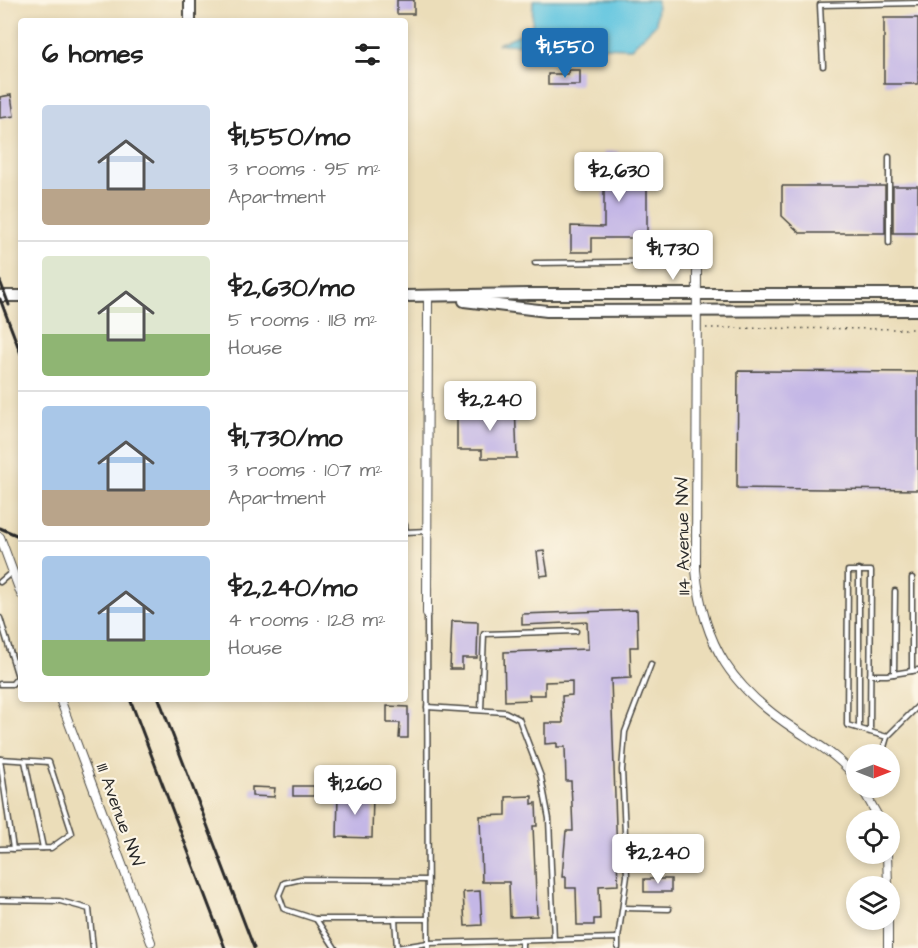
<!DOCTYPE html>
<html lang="en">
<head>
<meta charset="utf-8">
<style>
  :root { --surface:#fff; --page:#f6f6f6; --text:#222; --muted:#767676; --line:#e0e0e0; --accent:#1f6fb2 }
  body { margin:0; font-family:"Architects Daughter",sans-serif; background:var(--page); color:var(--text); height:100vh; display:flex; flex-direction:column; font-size:22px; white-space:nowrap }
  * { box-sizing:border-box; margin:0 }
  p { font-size:20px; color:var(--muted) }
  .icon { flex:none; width:33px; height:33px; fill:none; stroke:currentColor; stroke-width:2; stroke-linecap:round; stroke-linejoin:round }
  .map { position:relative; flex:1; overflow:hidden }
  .side { position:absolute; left:18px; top:18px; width:390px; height:684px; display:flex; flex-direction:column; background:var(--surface); border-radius:6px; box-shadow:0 3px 9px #0003 }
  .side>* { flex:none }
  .needle { width:39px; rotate:90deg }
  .buttons { position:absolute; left:846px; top:744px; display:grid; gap:12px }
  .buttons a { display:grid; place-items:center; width:54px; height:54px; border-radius:50%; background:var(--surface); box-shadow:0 3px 9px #0003; font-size:30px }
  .price { position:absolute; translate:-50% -51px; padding:0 14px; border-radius:6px; background:#fff; color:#222; font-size:20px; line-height:39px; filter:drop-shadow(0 2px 3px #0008) }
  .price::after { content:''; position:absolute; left:50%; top:36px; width:18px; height:14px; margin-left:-9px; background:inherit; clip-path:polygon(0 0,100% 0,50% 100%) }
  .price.active { background:var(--accent); color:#fff }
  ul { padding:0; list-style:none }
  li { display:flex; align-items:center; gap:18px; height:150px; padding:0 24px }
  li+li { border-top:2px solid var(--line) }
  li span { display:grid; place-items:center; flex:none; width:168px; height:120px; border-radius:6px; color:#555 }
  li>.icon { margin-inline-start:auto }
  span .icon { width:72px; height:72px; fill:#fffc; stroke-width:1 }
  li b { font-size:26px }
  h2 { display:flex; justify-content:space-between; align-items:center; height:72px; padding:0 24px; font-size:26px }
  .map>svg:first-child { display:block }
  .water { fill:#63c6e0; stroke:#477886; stroke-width:1.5 }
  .building { fill:#c4b7e6 }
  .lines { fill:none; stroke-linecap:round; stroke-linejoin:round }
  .lane-casing { stroke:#484640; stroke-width:7 }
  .street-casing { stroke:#484640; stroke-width:10 }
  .secondary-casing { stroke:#484640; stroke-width:14 }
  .path { stroke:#484640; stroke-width:1.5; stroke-dasharray:1.5 4.5; stroke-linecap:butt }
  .lane { stroke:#fff; stroke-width:4 }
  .street { stroke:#fff; stroke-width:8 }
  .secondary { stroke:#fff; stroke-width:10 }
  .rail { stroke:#2b2b2b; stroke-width:3 }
  .labels { text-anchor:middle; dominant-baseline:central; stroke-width:4.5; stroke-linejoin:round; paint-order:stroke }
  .street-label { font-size:18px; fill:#2b2b2b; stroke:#fcf5e5 }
</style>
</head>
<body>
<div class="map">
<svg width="918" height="948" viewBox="0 0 918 948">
  <rect width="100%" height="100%" fill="#fcf5e5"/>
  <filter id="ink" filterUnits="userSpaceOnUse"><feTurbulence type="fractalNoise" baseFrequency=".0167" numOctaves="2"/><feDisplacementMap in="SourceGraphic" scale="12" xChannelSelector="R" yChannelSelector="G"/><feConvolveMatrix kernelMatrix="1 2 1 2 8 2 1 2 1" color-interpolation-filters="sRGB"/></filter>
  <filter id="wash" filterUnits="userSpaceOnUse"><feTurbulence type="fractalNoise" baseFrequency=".008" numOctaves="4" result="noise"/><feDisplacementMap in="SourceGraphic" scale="24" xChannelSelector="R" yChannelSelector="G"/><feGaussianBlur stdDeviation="1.35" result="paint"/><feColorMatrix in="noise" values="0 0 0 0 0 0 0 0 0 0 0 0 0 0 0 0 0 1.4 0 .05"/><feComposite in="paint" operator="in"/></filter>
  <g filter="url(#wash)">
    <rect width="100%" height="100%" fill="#ebddb9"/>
    <path class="water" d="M533 0H657L656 24 631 48 498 44 532 29Z"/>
    <g id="blocks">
      <g class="building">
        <rect x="397" y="0" width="17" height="14"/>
        <rect x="884" y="18" width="34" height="66"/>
        <path d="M568 70H580V85H548V74H568Z"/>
        <path d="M11 95 14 116 0 118V97Z"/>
        <path d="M618 151V156H647V238H592V252H571V226L604 227V152Z"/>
        <path d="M782 186H885V233H800L782 216Z"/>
        <rect x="893" y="186" width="25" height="47"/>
        <path d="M738 371 918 372V490L737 488Z"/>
        <path d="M493 402 515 403 517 458H482V450H457V415L467 412 470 415H493Z"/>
        <path d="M544 551 548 575 540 576 537 552Z"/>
        <path d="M637 610 638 647H630L631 678 611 679 618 885 599 886 600 919H594V925H577L576 888H566V877H562L566 831H573L571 781H566L565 747H557V743L545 744V723H563L562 696 572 695V681L545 682V695H529L530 700 505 701 504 652 588 649 587 622 522 625V614Z"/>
        <path d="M452 621 478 622 477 658H462V669H450Z"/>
        <path d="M387 706 408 707V738H399L400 723H387Z"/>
        <rect x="293" y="786" width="21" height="10"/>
        <path d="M252 787 275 788 274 797 252 796Z"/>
        <path d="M338 794H373L372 838 337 837Z"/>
        <path d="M532 796V804L536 803 537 826H533L537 916 510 917 509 882H482L480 816 506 815V797Z"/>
        <rect x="644" y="879" width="27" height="13"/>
        <path d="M480 891 482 925 465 926 463 892Z"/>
      </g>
    </g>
  </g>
  <g filter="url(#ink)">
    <use href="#blocks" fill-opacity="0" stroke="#484640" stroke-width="1.5"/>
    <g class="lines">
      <g class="lane-casing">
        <g id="lane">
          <path d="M823 66 820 5 918 3"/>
          <path d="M889 157V243"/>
          <path d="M535 263 696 261"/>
          <path d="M405 525 406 532 427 531"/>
          <path d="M859 570V728"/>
          <path d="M912 578V671"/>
          <path d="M0 582 13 571"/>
          <path d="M427 614 428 948"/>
          <path d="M0 618 18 677 12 684H0"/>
          <path d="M894 674 895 591"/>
          <path d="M870 675H887L918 670"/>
          <path d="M427 707 505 712 519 719 541 777 549 819 554 940"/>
          <path d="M481 710 484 634 576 631"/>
          <path d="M870 732 871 571H848L847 725 887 737"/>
          <path d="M882 754 887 737 918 706"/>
          <path d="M0 759 49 762 72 833 51 848 0 849"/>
          <path d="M0 759 13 849"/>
          <path d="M25 761 43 848"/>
          <path d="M427 880 301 879 284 883 279 895 284 909 315 919H428"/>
          <path d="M0 900 60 901 89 909 93 948"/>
          <path d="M624 908 669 909"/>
          <path d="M316 919 335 948"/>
          <path d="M395 919 397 948"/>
          <path d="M618 938 627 876 622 770 625 732 651 664"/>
          <path d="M522 941V948"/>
          <path d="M396 948 428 943 618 938V948"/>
        </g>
      </g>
      <g class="street-casing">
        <g id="street">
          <path d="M697 261 696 570C703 646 733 689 796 730 817 744 842 758 856 779"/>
          <path d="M0 537 21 594"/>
          <path d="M427 613 428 296"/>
          <path d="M60 699 151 942"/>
          <path d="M862 788 880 820"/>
          <path d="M887 854 888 886"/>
          <path d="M888 948V920"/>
        </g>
      </g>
      <g class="secondary-casing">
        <g id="secondary">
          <path d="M190 0V21"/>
          <path d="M0 296H21"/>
          <path d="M405 296 529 294H918"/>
          <path d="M464 301 547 311 918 310"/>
        </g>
      </g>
      <path class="path" d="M706 328 918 329"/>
      <use href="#lane" class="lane"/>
      <use href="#street" class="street"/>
      <use href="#secondary" class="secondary"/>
      <g class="rail">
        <path d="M0 281 9 305"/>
        <path d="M0 299 21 354"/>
        <path d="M0 528 21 537"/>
        <path d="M130 699 225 948"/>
        <path d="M159 699 254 948"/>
      </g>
    </g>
  </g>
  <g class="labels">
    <g class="street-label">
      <text transform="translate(683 536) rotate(-91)">114 Avenue NW</text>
      <text transform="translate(120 815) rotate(70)">111 Avenue NW</text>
    </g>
  </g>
</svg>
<div class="buttons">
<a><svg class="needle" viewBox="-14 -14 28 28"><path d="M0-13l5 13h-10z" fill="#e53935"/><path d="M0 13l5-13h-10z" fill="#767676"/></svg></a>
<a><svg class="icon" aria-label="locate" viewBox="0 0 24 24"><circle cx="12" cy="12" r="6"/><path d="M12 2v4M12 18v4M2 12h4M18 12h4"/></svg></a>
<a><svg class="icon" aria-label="layers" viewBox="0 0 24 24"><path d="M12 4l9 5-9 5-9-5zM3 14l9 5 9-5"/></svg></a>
</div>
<b class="price active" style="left:565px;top:79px">$1,550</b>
<b class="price" style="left:619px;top:203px">$2,630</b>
<b class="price" style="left:673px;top:281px">$1,730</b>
<b class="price" style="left:490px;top:432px">$2,240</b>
<b class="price" style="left:355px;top:816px">$1,260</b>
<b class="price" style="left:658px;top:885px">$2,240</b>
<section class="side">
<h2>6 homes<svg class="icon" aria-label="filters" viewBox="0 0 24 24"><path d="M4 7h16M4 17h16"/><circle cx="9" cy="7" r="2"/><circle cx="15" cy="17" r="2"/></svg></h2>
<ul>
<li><span style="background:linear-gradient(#c9d6e8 70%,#b9a48a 0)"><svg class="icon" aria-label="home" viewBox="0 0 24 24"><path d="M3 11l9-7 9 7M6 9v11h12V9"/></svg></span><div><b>$1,550/mo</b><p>3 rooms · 95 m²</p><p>Apartment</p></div></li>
<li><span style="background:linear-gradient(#dfe7d0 65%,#8fb573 0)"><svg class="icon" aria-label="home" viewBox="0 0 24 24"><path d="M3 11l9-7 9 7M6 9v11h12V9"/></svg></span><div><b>$2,630/mo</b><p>5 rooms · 118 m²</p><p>House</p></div></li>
<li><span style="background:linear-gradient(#a9c7e8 70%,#b9a48a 0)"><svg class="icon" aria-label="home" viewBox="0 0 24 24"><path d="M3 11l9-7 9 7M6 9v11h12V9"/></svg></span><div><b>$1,730/mo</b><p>3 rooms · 107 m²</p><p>Apartment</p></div></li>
<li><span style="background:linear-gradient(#a9c7e8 70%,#8fb573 0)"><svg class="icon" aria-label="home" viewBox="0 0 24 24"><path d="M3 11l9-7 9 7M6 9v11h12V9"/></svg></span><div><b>$2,240/mo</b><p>4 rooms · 128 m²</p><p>House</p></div></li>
</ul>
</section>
</div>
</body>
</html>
